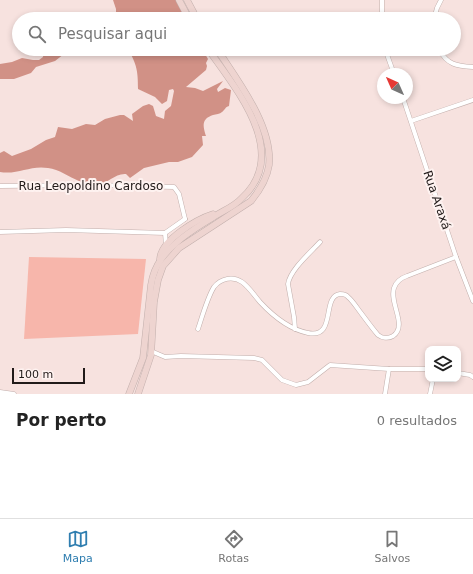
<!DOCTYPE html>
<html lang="pt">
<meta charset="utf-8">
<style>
:root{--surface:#fff;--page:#f6f6f6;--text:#222;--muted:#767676;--line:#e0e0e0;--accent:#2f7eb0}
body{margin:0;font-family:"DejaVu Sans",sans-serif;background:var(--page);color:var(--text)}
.controls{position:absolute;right:12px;bottom:12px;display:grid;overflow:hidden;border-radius:8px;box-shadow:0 2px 6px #0003}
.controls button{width:36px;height:36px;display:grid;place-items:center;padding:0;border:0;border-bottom:1px solid var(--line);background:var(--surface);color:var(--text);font:20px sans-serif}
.compass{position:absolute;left:377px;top:68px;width:36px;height:36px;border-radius:50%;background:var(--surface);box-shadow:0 2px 6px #0003;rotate:315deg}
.scale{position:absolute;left:12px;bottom:10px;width:73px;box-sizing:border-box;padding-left:4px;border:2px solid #211a19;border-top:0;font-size:11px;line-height:14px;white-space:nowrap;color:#211a19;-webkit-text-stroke:3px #fef2f0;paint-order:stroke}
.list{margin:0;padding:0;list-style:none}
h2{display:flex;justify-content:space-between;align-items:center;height:52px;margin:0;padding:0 16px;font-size:17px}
h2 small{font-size:13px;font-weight:400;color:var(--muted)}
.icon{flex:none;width:22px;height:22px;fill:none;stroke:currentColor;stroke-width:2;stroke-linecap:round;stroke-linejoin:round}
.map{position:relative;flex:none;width:473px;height:394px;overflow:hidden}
.search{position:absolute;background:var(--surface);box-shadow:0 2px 6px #0003;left:12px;right:12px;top:12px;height:44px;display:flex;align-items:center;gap:10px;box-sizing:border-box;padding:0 14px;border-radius:22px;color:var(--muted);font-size:15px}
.sheet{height:124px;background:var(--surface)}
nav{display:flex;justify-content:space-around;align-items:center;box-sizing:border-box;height:56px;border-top:1px solid var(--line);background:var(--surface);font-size:11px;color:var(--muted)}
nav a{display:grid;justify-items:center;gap:2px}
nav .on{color:var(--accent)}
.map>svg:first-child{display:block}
.green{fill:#f7b6ab}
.forest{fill:#d19186}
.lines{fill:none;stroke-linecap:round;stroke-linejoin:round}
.minor-casing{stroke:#c2afac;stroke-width:5}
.secondary-casing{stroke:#c2afac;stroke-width:7}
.minor{stroke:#fff;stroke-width:4}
.secondary{stroke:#eed4d0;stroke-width:6}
.labels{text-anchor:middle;stroke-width:4;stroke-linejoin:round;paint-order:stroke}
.street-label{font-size:12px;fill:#211a19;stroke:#fef2f0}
</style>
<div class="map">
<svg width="473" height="394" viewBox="0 0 473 394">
<rect width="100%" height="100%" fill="#f7e2df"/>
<path class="green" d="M29,257l117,2 -8,75 -114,5z"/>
<g class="forest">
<path d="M113,0h63l12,19h-72v-10z"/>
<path d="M44,49l22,1 -2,4 -9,7 -19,6 -5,6 -17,6h-14v-15l12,-2 10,-4 11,2h6l4,-3z"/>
<path d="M128,49h74l6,10 -2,4 1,3 -1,4 -20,17 9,1 8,3 20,-10 -6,8 1,3 7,-4 6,2 -2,16c-4,1 -4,4 -7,6 -2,2 -6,2 -9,3 -12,4 -10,11 -7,21h-4l1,9 -11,12 -14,5h-9l-25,6 -14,10 -4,-4c-11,-1 -18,10 -29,10 -5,-1 -13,-1 -18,-3 -10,-4 -20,-12 -31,-13 -18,-3 -30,7 -48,4v-19l4,-2 8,5 19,-7 15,-9 9,-3 3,-10 14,2 14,-5 9,1 10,-6 15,-4h4l9,6 -1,-7 11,-8 6,-2 4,2 3,10 8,3 1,-8 6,-5 3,-15 -1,-2 -4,1 -2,11 -5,3 -7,-7 -17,-8c0,-18 -1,-24 -10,-40z"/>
</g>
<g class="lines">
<g class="minor-casing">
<g id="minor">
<path d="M382,19v-19"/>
<path d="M434,19l3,-11 4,-8"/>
<path d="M385,49l9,25"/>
<path d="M439,49c8,16 18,17 34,18"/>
<path d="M403,98l53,159 17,44"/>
<path d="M411,121l62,-21"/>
<path d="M0,186l94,-1 80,2 5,7 6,25"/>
<path d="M0,232l66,-2 99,3 20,-14"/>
<path d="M165,233l1,12"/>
<path d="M198,329c4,-12 10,-33 16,-42 7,-9 19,-11 28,-5 7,5 12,13 18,20 13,14 28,27 48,31 29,6 13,-37 32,-39 3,0 6,0 8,3 5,4 9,11 13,16 6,8 11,15 17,22 4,3 10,4 15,1 15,-10 -4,-33 1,-48 2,-6 7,-10 13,-12l49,-19"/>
<path d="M295,329l-1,-12 -6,-33c2,-14 22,-31 32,-42"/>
<path d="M151,351l14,6 16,-1 73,2 8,2 20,20 14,5 12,-3 22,-17 59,4h39"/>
<path d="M458,373l12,2 3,2"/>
<path d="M0,392l14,2"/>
<path d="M385,394l4,-25"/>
<path d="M430,394l3,-15"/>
</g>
</g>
<g class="secondary-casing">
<g id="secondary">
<path d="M179,0l10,19"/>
<path d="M187,0l10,19"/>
<path d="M160,259c1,-19 37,-40 53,-45"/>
<path d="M129,394l14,-36 8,-73c3,-21 15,-34 31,-47 9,-7 20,-14 30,-20 10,-7 22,-11 30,-20 49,-45 -6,-109 -34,-149"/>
<path d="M138,394l13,-39 3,-53 4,-22 5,-14 16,-18 72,-47c9,-11 16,-22 18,-36 4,-39 -32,-85 -52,-116"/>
</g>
</g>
<use href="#minor" class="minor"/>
<use href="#secondary" class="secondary"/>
</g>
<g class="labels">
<g class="street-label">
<text x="91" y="190">Rua Leopoldino Cardoso</text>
<text transform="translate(437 200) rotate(71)" y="4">Rua Araxá</text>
</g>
</g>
</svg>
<div class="controls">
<button><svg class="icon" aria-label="layers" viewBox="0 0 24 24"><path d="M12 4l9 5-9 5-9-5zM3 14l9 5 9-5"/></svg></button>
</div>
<svg class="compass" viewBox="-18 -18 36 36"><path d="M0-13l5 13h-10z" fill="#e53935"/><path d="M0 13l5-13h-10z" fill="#767676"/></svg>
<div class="scale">100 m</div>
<div class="search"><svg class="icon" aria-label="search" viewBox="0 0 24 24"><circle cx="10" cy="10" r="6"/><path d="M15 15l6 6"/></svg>Pesquisar aqui</div>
</div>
<section class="sheet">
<h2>Por perto<small>0 resultados</small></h2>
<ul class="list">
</ul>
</section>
<nav>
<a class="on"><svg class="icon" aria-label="map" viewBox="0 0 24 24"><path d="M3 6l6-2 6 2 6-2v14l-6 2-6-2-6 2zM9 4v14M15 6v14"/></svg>Mapa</a>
<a><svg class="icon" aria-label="directions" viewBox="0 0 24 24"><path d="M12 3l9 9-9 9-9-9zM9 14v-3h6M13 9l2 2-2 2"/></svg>Rotas</a>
<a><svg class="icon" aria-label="saved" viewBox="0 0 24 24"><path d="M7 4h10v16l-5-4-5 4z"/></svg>Salvos</a>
</nav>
